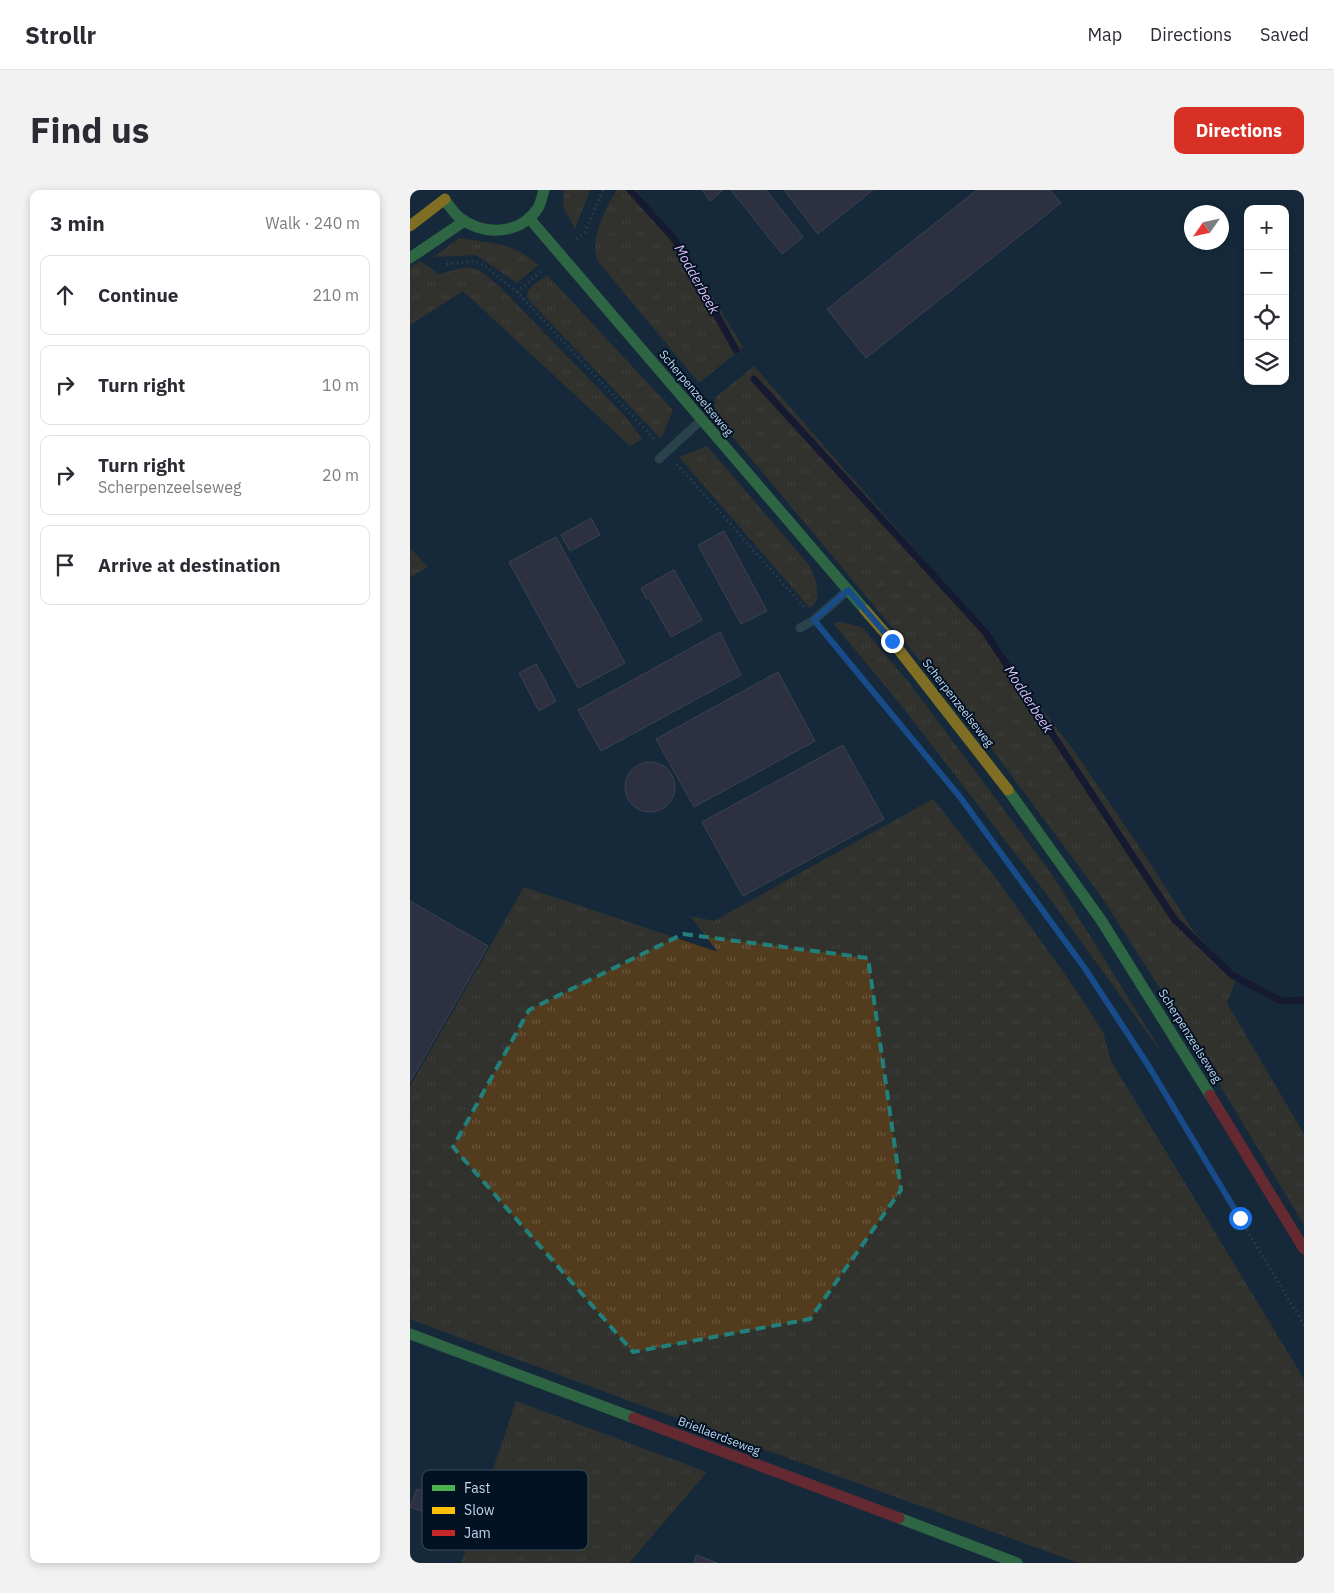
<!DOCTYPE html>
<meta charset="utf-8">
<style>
:root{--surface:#fff;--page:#f2f2f3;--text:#2b2b33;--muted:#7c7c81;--line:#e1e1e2;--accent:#d93025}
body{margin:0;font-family:"IBM Plex Sans",sans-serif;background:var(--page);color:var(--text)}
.controls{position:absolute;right:15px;top:15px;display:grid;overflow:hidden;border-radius:10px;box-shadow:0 2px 8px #0003}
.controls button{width:45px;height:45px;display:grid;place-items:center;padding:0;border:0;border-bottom:1px solid var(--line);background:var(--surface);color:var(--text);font:25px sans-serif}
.compass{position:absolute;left:774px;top:15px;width:45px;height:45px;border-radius:50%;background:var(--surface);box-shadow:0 2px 8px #0003;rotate:236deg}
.stop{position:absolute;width:15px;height:15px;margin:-11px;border:4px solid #1a73e8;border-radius:50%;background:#fff}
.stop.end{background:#1a73e8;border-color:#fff;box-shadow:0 1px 5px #0008}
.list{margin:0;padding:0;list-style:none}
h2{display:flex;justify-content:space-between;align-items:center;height:65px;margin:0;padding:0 20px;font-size:21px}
h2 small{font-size:16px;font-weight:400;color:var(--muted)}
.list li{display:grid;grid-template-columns:32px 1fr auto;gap:15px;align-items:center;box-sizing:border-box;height:80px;margin:0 10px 10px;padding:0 10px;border:1px solid var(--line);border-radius:10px}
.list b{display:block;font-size:19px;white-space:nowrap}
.list p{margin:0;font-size:16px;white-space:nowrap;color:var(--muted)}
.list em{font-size:16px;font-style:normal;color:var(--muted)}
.icon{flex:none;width:28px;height:28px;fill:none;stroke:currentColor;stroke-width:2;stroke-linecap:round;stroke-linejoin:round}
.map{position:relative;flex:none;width:894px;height:1373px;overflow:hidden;border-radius:10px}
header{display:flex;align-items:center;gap:30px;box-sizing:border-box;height:70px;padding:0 25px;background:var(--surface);border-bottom:1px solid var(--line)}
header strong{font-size:24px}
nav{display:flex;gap:28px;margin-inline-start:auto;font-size:18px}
.intro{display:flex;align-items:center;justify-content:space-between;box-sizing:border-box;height:120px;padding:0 30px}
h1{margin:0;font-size:35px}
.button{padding:12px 22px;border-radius:10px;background:var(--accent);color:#fff;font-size:18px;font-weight:700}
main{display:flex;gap:30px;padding:0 30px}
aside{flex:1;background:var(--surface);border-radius:10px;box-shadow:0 2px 8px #0003}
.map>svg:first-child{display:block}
.grass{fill:url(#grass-tufts)}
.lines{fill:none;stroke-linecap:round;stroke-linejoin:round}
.stream{stroke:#180726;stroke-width:7}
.building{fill:#4a3848;stroke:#65616a}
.path{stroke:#52686d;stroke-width:3;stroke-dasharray:1 4;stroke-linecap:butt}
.lane{stroke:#415f5f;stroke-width:9}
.fast{stroke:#4caf50;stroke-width:11}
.slow{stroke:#ffc107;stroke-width:11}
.jam{stroke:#c62828;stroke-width:11}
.route{stroke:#1a73e8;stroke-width:6}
.marked{fill:none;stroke:#21807b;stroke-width:4;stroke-dasharray:10 6;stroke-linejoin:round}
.labels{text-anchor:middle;stroke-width:4;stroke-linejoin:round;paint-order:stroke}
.street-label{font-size:12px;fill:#c0d8f0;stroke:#021223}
.water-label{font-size:14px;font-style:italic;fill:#dcbef4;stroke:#021223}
.key{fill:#021223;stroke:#3b4d60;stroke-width:1}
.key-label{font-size:14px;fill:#c0d8f0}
</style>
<header>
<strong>Strollr</strong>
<nav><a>Map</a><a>Directions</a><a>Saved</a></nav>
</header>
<div class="intro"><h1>Find us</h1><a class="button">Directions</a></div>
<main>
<aside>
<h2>3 min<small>Walk · 240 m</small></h2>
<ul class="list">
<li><svg class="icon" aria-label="ahead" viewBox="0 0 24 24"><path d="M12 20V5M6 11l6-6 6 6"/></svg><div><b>Continue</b></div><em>210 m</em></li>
<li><svg class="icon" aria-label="right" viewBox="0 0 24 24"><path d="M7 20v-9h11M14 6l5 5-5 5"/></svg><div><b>Turn right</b></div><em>10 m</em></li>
<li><svg class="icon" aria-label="right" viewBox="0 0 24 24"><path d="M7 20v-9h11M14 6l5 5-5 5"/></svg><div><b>Turn right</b><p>Scherpenzeelseweg</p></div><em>20 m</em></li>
<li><svg class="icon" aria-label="arrive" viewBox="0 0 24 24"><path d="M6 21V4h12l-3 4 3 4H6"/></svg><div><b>Arrive at destination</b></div></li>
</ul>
</aside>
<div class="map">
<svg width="894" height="1373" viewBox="0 0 894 1373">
<defs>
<pattern id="grass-tufts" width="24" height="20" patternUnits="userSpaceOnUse" patternTransform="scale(1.25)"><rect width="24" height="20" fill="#533c1e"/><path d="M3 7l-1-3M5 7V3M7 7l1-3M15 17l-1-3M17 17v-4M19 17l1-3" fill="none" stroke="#6a573f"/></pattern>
</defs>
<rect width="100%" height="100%" fill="#16293a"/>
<g class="grass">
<path d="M154,0h26l-15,39 -12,-23z"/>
<path d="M207,0h19l50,64 57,93 -44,36 -102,-123c-7,-20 8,-52 20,-70z"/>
<path d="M49,48c32,6 53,3 79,27l-21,18 -41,-28 -42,2z"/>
<path d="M10,71l19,13c34,-9 32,-12 60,12l126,130 17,23 -12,7 -167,-155 -53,34v-57z"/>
<path d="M137,85l126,135 -12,29 -133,-140c-4,-11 11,-18 19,-24z"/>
<path d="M344,176l191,218 130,168 73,108 46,72 43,45 -10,26 77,131v91l-115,-191 -88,-138 -127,-171 -257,-307 -3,-13 2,-8z"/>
<path d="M297,256l102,119c5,9 11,26 7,36 -1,3 -4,5 -6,7l-131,-151z"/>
<path d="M0,358l18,19 -18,10z"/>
<path d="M430,432l22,5 48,57 141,189 114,184 -120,-165 -141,-183 -70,-85z"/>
<path d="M523,609l62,78 74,103 34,52 8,29 193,318v184h-225l-447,-161 -222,-83v-233l114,-199 194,65 -28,-36 24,5z"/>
<path d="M106,1211l191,71 -78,91h-168z"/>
</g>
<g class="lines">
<g class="stream">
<path d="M220,0l45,50 61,110"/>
<path d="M344,189l231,253 190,288 57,55 49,26 23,-1"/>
</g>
</g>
<g class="building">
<path d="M292,0h21l-13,11z"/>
<path d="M321,0h35l37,47 -21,17z"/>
<path d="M374,0h89l-55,44z"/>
<path d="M567,0h73l11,13 -195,155 -39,-49z"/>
<path d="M181,328l9,17 -30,16 -9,-16z"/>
<path d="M314,341l43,80 -26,13 -43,-79z"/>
<path d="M146,347l69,126 -47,25 -69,-126z"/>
<path d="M264,380l28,50 -31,17 -22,-39 -3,1 -5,-11z"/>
<path d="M310,442l21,43 -140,76 -23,-41z"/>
<path d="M126,474l20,37 -17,10 -20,-38z"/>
<path d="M368,482l37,69 -121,66 -38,-68z"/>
<path d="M433,555l41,74 -141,77 -41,-74z"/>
<circle cx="240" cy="597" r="25"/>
<path d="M0,711l78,45 -78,136z"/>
<path d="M7,1299l43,16 -7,17 -8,-3 -3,9 -18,-6 3,-9 -17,-6z"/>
<path d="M286,1365l22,8h-24z"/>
</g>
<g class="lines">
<g class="path">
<path d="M167,49l8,-7 18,-42"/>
<path d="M37,74l27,-3 10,4 33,27 139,149"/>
<path d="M107,102l24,-21"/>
<path d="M267,274l127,143"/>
<path d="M413,441l136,166 127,173 62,95 156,260"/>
</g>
<g class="lane">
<path d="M249,269l40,-37"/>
<path d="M390,438l14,-8 33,-29"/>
</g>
<g class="fast">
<path d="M37,13c4,5 8,11 13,15 24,18 60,17 78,-10 3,-5 4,-12 6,-18"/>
<path d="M119,28l336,392"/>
<path d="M0,68l53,-36"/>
<path d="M598,600l93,130 109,175"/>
<path d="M0,1144l224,84"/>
<path d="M489,1328l118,45"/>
</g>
<g class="slow">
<path d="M0,36l35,-27"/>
<path d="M455,420l27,31 116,149"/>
</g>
<g class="jam">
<path d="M800,905l94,154"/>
<path d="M224,1228l265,100"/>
</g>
</g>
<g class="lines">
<path class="route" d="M482,451l-44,-51 -34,30 146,177 126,173 62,95 92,153"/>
</g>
<path d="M0 0H894V1373H0ZM273,744l185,24 33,232 -91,129 -177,33 -180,-205 76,-137z" fill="#16293a" fill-opacity=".55" fill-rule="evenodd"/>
<path class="marked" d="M273,744l185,24 33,232 -91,129 -177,33 -180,-205 76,-137z"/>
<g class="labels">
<g class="street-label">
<text transform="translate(286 203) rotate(50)" y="4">Scherpenzeelseweg</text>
<text transform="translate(548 513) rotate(52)" y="4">Scherpenzeelseweg</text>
<text transform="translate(780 846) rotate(58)" y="4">Scherpenzeelseweg</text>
<text transform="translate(309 1246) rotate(21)" y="4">Briellaerdseweg</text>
</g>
<g class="water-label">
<text transform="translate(287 89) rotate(61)" y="5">Modderbeek</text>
<text transform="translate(619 509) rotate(57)" y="5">Modderbeek</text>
</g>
</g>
<rect x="12" y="1280" width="166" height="80" rx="8" class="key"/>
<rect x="22" y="1295" width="23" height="6" fill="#4caf50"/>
<rect x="22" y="1317" width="23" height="7" fill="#ffc107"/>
<rect x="22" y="1340" width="23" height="6" fill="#c62828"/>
<g class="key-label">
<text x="54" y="1303">Fast</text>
<text x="54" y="1325">Slow</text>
<text x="54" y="1348">Jam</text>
</g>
</svg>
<div class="controls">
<button>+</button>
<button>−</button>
<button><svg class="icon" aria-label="locate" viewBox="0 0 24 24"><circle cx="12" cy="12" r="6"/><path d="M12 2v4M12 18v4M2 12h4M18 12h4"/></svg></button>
<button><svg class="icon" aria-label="layers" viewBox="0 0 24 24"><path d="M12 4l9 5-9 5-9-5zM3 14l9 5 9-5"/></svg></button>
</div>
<svg class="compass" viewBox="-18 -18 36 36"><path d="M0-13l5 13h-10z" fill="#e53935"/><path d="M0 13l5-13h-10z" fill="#7c7c81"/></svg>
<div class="stop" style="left:830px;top:1028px"></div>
<div class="stop end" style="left:482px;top:451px"></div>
</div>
</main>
